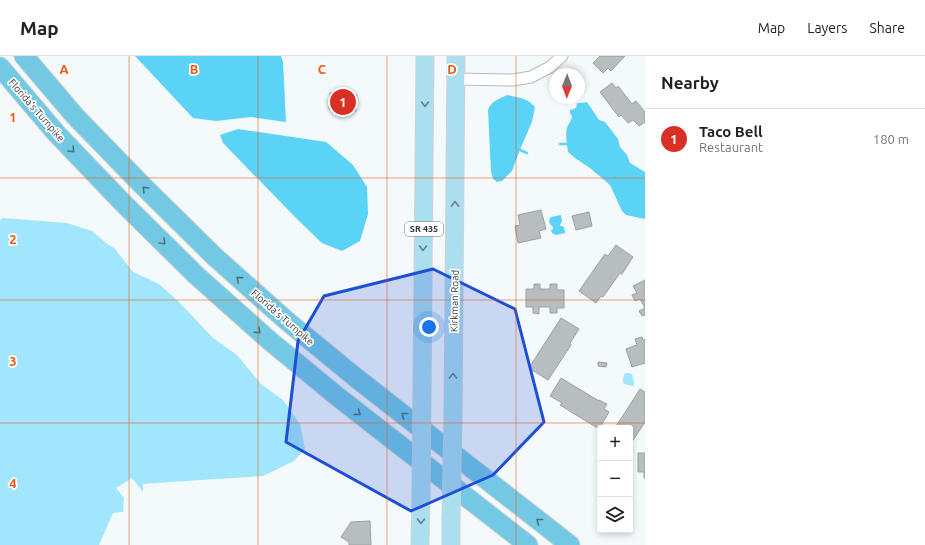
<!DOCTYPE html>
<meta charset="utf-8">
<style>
:root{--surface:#fff;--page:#f2f2f2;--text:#222;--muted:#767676;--line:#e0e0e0;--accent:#d93025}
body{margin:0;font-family:Ubuntu,sans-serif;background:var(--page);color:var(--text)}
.controls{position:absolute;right:12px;bottom:12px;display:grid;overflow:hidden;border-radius:4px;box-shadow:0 2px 6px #0003}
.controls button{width:36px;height:36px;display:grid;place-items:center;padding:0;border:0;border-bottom:1px solid var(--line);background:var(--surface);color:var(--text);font:20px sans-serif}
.compass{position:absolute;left:549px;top:12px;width:36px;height:36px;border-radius:50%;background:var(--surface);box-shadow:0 2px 6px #0003;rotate:181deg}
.you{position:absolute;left:429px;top:271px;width:14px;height:14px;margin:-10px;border:3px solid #fff;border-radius:50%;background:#1a73e8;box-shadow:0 0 0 6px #1a73e833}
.badge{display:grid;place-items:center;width:26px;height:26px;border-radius:50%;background:var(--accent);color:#fff;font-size:13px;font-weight:700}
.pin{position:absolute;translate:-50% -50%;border:2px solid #fff;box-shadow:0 1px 4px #0006}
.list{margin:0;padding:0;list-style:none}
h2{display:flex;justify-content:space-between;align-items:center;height:52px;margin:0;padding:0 16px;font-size:17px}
h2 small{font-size:13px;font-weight:400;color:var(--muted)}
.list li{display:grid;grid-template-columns:26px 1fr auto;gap:12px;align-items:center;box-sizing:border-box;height:60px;padding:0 16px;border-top:1px solid var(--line)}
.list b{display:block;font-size:15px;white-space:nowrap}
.list p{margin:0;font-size:13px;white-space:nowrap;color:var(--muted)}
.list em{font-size:13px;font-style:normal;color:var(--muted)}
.icon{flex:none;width:22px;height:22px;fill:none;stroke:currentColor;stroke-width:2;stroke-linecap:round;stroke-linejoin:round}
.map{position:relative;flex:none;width:645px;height:489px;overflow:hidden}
header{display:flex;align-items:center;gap:24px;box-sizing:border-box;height:56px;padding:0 20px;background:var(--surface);border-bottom:1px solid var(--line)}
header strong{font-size:19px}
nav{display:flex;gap:22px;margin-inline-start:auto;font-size:14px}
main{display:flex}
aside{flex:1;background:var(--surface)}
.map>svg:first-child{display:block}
.green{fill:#a2e6fd}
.water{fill:#5ad3f7}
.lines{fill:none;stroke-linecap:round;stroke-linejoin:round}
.stream{stroke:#5ad3f7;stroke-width:2.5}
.building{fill:#b8bdbf;stroke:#9ca0a2}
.street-casing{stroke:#b6bbbc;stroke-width:13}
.primary-casing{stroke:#d2d3d3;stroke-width:19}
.highway-casing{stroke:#d2d3d3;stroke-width:21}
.street{stroke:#fff;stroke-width:11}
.primary{stroke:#abdeee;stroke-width:17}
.highway{stroke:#73c8e3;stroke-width:19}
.primary-bridge-casing{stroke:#d2d3d3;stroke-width:19;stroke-linecap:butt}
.primary-bridge{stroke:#abdeee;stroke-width:17}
.oneway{stroke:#698188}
.oneway2{stroke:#4d707b}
.marked{fill:#1d4ed8;fill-opacity:0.2;stroke:#1d4ed8;stroke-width:3;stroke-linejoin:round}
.grid{fill:none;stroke:#e8590c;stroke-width:1;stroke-opacity:0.55}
.labels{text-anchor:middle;stroke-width:3.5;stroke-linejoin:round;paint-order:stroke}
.shield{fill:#fff;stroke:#707272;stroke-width:1}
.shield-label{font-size:9px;font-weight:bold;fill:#333535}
.street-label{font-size:10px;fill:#333535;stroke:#fff}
.grid-label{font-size:13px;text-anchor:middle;font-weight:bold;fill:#e8590c;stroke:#fff;stroke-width:3.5;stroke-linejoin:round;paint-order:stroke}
</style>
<header>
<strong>Map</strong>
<nav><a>Map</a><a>Layers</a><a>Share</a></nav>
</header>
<main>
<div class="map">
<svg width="645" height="489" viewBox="0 0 645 489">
<rect width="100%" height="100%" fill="#f4f9fb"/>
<g class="green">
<path d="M3,162l64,5 25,8 14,12 9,6 18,23 26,12 20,18 34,36 24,17 24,29 22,16 17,24 5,25 -11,12 -31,15 -93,6 -27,2v8l-11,-14 -16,10 8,10 -1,14 -10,1 -14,32h-99v-325z"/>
<path d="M625,317h4l3,1 2,8v3l-2,1 -8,-2c-2,-4 -1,-7 1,-11z"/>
</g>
<g class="water">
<path d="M135,0h146l2,6 3,60 -35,-5 -35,4 -23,-3z"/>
<path d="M507,39c10,2 21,3 28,12l-3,15 -11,25 -9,24 -10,10 -5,1 -4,-3 -2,-8 -3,-61c3,-9 11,-11 19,-15z"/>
<path d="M587,46l12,18 6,2 13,17 2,8 7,8 3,8 15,9v47l-19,-4 -4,-4 -12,-26 -20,-17 -15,-10 -7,-6c-1,-8 -3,-17 -1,-24 2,-6 4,-5 5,-12l-2,-3v-3c5,-1 7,-2 7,-7h5z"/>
<path d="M238,73l88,13 27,23 14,22 1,27 -8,27 -18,10 -20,-8 -24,-23 -75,-77 -3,-8z"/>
<path d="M561,159l1,6 -2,4 1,1 3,1 1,6 -9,2 -4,-2 -1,-3 2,-1v-2l-3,-3 -1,-3 2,-4z"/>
</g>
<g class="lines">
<g class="stream">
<path d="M560,88h7"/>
<path d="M520,94l7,3"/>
</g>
</g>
<g class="building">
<path d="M600,0h25l-14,15 -3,-3 -5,5 -10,-10z"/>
<path d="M612,27l4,5 2,-2 14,18 4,-3 9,11v10l-6,4 -6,-6 -5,3 -7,-8 -2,2 -19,-25z"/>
<path d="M330,37l27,2 -1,16 -27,-2z"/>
<path d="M541,154l5,19 -7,2 2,7 -23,5 -3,-17 5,-1 -2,-10z"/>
<path d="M589,156l3,14 -16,4 -4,-14z"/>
<path d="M616,189l17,12 -11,17 -2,-1 -17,24 -2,-1 -5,7 -17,-12 26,-37 3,2z"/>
<path d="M645,224v35l-3,1 -3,-5 6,-3 -5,-9 -5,2 -3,-6 5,-2 -4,-7z"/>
<path d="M534,228h6v5h10v-5h7v6h7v18h-7v5h-7v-6h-11v7l-6,-1v-6h-7v-18h8z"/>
<path d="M561,262l18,11 -9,14 1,2 -23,35 -19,-12z"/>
<path d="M642,281l1,3 2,-1v24l-13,4 -6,-18 11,-4 -2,-6z"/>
<path d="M598,306l9,1 -1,4 -8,-1z"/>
<path d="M561,322l38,23v-1l8,4 -3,5 5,3 -10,17 -39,-24 2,-2 -12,-7z"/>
<path d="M640,333l5,3v30l-15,23v-17h-15z"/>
<path d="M638,397h7v25h-1v-6h-6z"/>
<path d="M370,465l1,24h-22v-3l-8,-5 10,-15z"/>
</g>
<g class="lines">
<g class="street-casing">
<path id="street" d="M456,23l57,1 18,-3 19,-10 12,-11"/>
</g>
<g class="primary-casing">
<g id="primary">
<path d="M422,336l3,-336"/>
<path d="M453,359l3,-359"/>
<path d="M420,489l1,-49"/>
<path d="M451,489v-26"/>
</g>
</g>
<g class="highway-casing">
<g id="highway">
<path d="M24,0l51,60 68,70 72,71 72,64 68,56 215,168"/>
<path d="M0,11l56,66 68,71 73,72 73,65 68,56 190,148"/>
</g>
</g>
<use href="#street" class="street"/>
<use href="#primary" class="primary"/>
<use href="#highway" class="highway"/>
<g class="primary-bridge-casing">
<g id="primary-bridge">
<path d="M421,440l1,-104"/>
<path d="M451,463l2,-104"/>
</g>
</g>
<use href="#primary-bridge" class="primary-bridge"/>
</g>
<defs><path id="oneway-chevron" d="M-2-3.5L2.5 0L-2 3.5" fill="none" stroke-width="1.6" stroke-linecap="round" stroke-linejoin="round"/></defs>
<g class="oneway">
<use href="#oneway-chevron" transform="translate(425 48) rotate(91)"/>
<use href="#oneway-chevron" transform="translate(455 148) rotate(-89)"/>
<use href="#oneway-chevron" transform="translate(423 192) rotate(91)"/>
<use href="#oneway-chevron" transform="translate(453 320) rotate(-89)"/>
<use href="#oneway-chevron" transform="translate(421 465) rotate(91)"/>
</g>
<g class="oneway2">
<use href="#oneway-chevron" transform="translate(72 94) rotate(46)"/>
<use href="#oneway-chevron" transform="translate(145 133) rotate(-135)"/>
<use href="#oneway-chevron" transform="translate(163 186) rotate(45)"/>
<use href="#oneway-chevron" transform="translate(239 223) rotate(-138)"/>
<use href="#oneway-chevron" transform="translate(258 275) rotate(42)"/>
<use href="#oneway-chevron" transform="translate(358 357) rotate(38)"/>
<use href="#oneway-chevron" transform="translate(404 359) rotate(-142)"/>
<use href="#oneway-chevron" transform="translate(539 465) rotate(-142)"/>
</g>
<path class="marked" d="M433,213l82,40 29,113 -51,53 -82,36 -125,-69 12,-101 26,-45z"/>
<path class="grid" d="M129,0v489M258,0v489M387,0v489M516,0v489M0,122h645M0,244h645M0,367h645"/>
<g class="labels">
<rect class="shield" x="405" y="166" width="38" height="14" rx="3"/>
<g class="shield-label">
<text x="424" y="176">SR 435</text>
</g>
<g class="street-label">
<text transform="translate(37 54) rotate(49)" y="4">Florida's Turnpike</text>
<text transform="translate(454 245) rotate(-89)" y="4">Kirkman Road</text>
<text transform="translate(283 261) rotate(41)" y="4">Florida's Turnpike</text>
</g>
</g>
<g class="grid-label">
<text x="64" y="18">A</text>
<text x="194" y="18">B</text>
<text x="322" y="18">C</text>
<text x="452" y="18">D</text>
<text x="13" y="66">1</text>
<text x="13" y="188">2</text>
<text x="13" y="310">3</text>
<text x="13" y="432">4</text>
</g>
</svg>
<div class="controls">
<button>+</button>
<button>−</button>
<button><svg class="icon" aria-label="layers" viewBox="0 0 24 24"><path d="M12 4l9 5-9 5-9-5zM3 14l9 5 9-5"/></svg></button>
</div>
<svg class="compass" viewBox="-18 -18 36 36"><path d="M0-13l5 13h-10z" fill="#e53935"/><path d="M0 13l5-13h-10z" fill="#767676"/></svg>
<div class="you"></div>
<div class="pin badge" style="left:343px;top:46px">1</div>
</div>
<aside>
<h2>Nearby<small></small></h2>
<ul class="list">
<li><span class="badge">1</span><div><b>Taco Bell</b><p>Restaurant</p></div><em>180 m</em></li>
</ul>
</aside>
</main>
